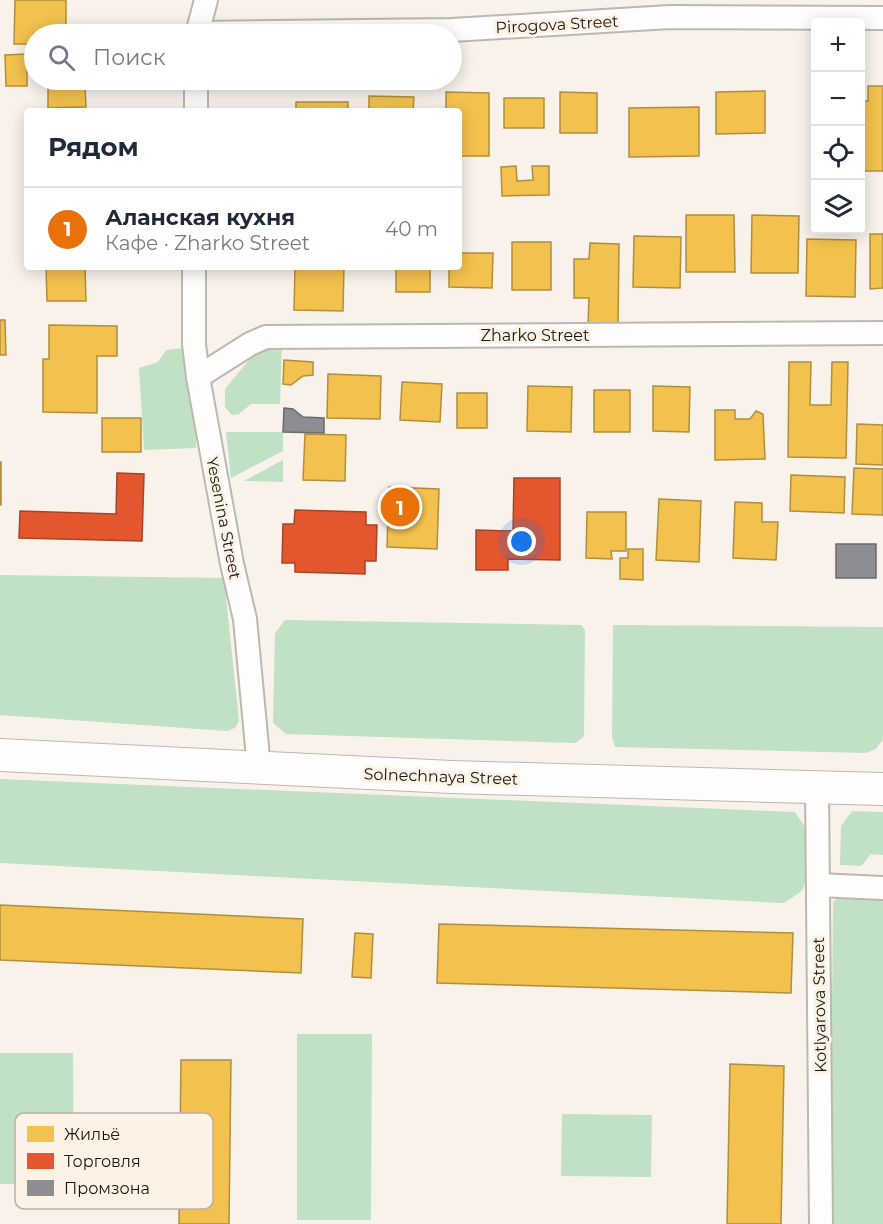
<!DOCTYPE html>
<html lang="ru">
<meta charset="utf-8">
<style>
:root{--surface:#fff;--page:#f6f6f7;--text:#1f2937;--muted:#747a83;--line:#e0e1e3;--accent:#68635d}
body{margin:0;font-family:Montserrat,sans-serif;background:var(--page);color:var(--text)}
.controls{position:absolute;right:18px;top:18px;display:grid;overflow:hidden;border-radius:6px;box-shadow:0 3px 15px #0003}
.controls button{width:54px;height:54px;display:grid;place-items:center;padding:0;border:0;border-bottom:2px solid var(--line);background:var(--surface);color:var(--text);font:30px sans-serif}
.you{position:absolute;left:522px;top:542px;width:21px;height:21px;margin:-15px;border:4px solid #fff;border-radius:50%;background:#1a73e8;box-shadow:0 0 0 9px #1a73e833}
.badge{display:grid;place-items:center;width:39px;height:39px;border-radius:50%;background:var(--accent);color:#fff;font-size:20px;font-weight:700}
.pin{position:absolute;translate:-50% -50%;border:3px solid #fff;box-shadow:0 2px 6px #0006}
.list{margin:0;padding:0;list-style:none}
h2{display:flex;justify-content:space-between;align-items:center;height:78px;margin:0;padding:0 24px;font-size:26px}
h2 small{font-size:20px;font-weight:400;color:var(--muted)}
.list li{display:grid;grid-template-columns:39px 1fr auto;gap:18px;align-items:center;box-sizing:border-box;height:84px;padding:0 24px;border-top:2px solid var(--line)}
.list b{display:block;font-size:22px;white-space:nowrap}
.list p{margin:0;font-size:20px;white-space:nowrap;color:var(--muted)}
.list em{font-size:20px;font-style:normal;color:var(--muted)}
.icon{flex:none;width:33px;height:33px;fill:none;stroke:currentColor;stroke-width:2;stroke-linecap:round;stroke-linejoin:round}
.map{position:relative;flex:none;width:883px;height:1224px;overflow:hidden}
.search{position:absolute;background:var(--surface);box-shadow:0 3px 15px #0003;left:24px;top:24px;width:438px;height:66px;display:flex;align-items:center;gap:15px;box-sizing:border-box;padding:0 21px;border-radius:33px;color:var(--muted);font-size:22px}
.panel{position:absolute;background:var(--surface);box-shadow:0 3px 15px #0003;left:24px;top:108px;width:438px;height:162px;border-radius:6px}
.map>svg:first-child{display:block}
.green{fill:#c1e1c4}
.homes{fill:#f2c14e;stroke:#b28e3c;stroke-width:1.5}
.shops{fill:#e4572e;stroke:#a84425;stroke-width:1.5}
.industry{fill:#8d8d92;stroke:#6b696b;stroke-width:1.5}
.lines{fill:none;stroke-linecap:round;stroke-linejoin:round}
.street-casing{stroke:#bdb7b1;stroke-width:26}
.secondary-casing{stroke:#bdb7b1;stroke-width:34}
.street{stroke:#fefdfc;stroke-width:22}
.secondary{stroke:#fefdfc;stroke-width:32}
.labels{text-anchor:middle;stroke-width:6;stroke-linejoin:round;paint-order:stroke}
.street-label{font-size:16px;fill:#1b1611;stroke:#fdf2e6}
.key{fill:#fdf2e6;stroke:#b9b0a6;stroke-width:1.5}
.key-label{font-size:16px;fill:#1b1611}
</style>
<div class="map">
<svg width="883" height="1224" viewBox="0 0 883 1224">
<rect width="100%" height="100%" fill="#f8f2eb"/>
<g class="green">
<path d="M282,345l-2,59h-29l-12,10 -7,1 -7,-8v-18l27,-33z"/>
<path d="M183,348l12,12 1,88 -52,2 -5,-82 19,-6 8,-12z"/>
<path d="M226,432h57v19l-52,27z"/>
<path d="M283,460v22l-39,-1z"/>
<path d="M0,575l224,3 15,143 -4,7 -8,3 -227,-16z"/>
<path d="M285,620l296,5 4,5 -1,106 -8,7 -290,-9 -13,-11 2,-90z"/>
<path d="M613,625l270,2v112l-7,10 -10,4 -251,-6 -3,-10z"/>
<path d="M0,779l795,33 12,18v47l-5,14 -18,12 -784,-40z"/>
<path d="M852,811l31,1v43l-12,-1 -10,12 -21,-1 1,-39z"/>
<path d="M842,895l41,2v327h-53l3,-322z"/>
<path d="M297,1034h75l-1,186h-74z"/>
<path d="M0,1053h73l1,131h-74z"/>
<path d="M562,1114l90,1 -1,62 -90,-1z"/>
</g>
<g class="homes">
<path d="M15,0h51v34h-32v10h-20z"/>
<path d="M27,54v32h-21l-1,-31z"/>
<path d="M48,80h45v3h-8l1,24 -38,1z"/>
<path d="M868,86h15v85h-21l-2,-70h8z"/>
<path d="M765,91v42l-49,1v-42z"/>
<path d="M446,92l43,1v63h-30v-45h-13z"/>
<path d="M560,92l37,1v40h-37z"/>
<path d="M369,96l45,1 -1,14h-44z"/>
<rect x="504" y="98" width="40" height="30"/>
<rect x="296" y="102" width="52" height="9"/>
<path d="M699,107v49l-70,1v-49z"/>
<path d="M516,166l1,15 16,-1 -1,-14h17v29l-47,1 -1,-29z"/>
<path d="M686,215h48l1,57h-49z"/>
<path d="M752,215l47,1 -1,57h-47z"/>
<path d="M870,234h13v54l-13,1z"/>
<path d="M634,236l47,1 -1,51 -47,-1z"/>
<path d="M807,239l49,1 -1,57 -49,-1z"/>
<rect x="512" y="242" width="39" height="48"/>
<path d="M590,243l29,1 -1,81h-30l1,-27h-15v-39h15z"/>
<path d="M459,253h34l-1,35 -43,-1v-20h10z"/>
<path d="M46,267h39l1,34h-39z"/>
<path d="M295,267h49l-1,44 -49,-1z"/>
<rect x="396" y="267" width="34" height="25"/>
<path d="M0,320h5l1,35h-6z"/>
<path d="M49,325l68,1v30h-20v57l-54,-1v-53h6z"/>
<path d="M284,360l29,2v13l-10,1 -12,9 -8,-1z"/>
<path d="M789,362h22l-1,43h21l1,-43h16l-2,96 -58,-1z"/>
<path d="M328,374l53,2 -1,43 -53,-1z"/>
<path d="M402,382l40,2 -2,38 -40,-2z"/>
<path d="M528,386l44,1 -1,45 -44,-1z"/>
<path d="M653,386l37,1 -1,45 -36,-1z"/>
<rect x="594" y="390" width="36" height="42"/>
<rect x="457" y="393" width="30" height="35"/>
<path d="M715,410h20v9h15l6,-8 7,3 2,45 -50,1z"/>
<rect x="102" y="418" width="39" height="34"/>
<path d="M857,424l26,1v40l-27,-1z"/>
<path d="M305,434l41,1 -1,46 -42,-1z"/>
<rect x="0" y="462" width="1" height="43"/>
<path d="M854,468l29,1v46l-31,-1z"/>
<path d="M791,475l54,2 -1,36 -54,-2z"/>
<path d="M389,487l50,2 -2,60 -50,-2z"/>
<path d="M659,499l42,2 -2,61 -43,-2z"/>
<path d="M735,502l27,1v19h16l-2,38 -43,-2z"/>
<path d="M587,512h39v39h-15l1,8 -26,-1z"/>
<path d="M628,549h15v31l-23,-1v-21h8z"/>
<path d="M0,905l303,14 -2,54 -301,-13z"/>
<path d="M439,924l354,9 -2,60 -354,-10z"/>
<path d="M355,933l18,1 -2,44 -19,-1z"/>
<path d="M181,1060h50l-2,164h-50z"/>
<path d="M730,1064l54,2 -3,158h-54z"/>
</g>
<g class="shops">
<path d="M117,473l27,1 -2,67 -123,-3 1,-27 96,3z"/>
<path d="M514,478h46v82l-52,-1v11h-32v-40l37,1z"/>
<path d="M295,510l71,2v13h11l-1,36h-11v13l-70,-2v-9h-13l1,-39h11z"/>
</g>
<g class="industry">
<path d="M284,408l9,1 10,8 21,1v15l-41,-1z"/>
<rect x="836" y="544" width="40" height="34"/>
</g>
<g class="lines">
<g class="street-casing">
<g id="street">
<path d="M197,33l255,-3 218,-13 213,1"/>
<path d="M197,34l9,-34"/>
<path d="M196,111v-31"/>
<path d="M194,267v77l4,33 34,187 13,55 14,149"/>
<path d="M198,377l52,-33 16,-7 617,-4"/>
<path d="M817,787l4,437"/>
<path d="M818,885l65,3"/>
</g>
</g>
<g class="secondary-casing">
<path id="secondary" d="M0,755l451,22 432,12"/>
</g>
<use href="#street" class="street"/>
<use href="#secondary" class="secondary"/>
</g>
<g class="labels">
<g class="street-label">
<text transform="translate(557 24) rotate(-3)" y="6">Pirogova Street</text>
<text x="535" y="341">Zharko Street</text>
<text transform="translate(224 518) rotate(79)" y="6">Yesenina Street</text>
<text transform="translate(441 776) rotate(2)" y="6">Solnechnaya Street</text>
<text transform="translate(819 1005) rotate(-91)" y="6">Kotlyarova Street</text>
</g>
</g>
<rect x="15" y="1113" width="198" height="96" rx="9" class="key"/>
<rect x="27" y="1126" width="27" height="16" fill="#f2c14e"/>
<rect x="27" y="1153" width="27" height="16" fill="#e4572e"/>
<rect x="27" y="1180" width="27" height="16" fill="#8d8d92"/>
<g class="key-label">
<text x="64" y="1140">Жильё</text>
<text x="64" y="1167">Торговля</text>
<text x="64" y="1194">Промзона</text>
</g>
</svg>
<div class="controls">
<button>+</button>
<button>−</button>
<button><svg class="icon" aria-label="locate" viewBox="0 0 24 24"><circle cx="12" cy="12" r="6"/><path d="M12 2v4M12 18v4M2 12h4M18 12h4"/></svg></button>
<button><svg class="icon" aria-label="layers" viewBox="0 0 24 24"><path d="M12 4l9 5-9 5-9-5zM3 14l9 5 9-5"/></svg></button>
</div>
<div class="you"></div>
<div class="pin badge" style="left:400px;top:507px;background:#e8710a">1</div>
<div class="search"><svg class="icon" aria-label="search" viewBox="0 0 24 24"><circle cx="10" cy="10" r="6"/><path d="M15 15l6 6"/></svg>Поиск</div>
<section class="panel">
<h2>Рядом<small></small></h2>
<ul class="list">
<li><span class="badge" style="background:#e8710a">1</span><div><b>Аланская кухня</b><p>Кафе · Zharko Street</p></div><em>40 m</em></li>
</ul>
</section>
</div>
